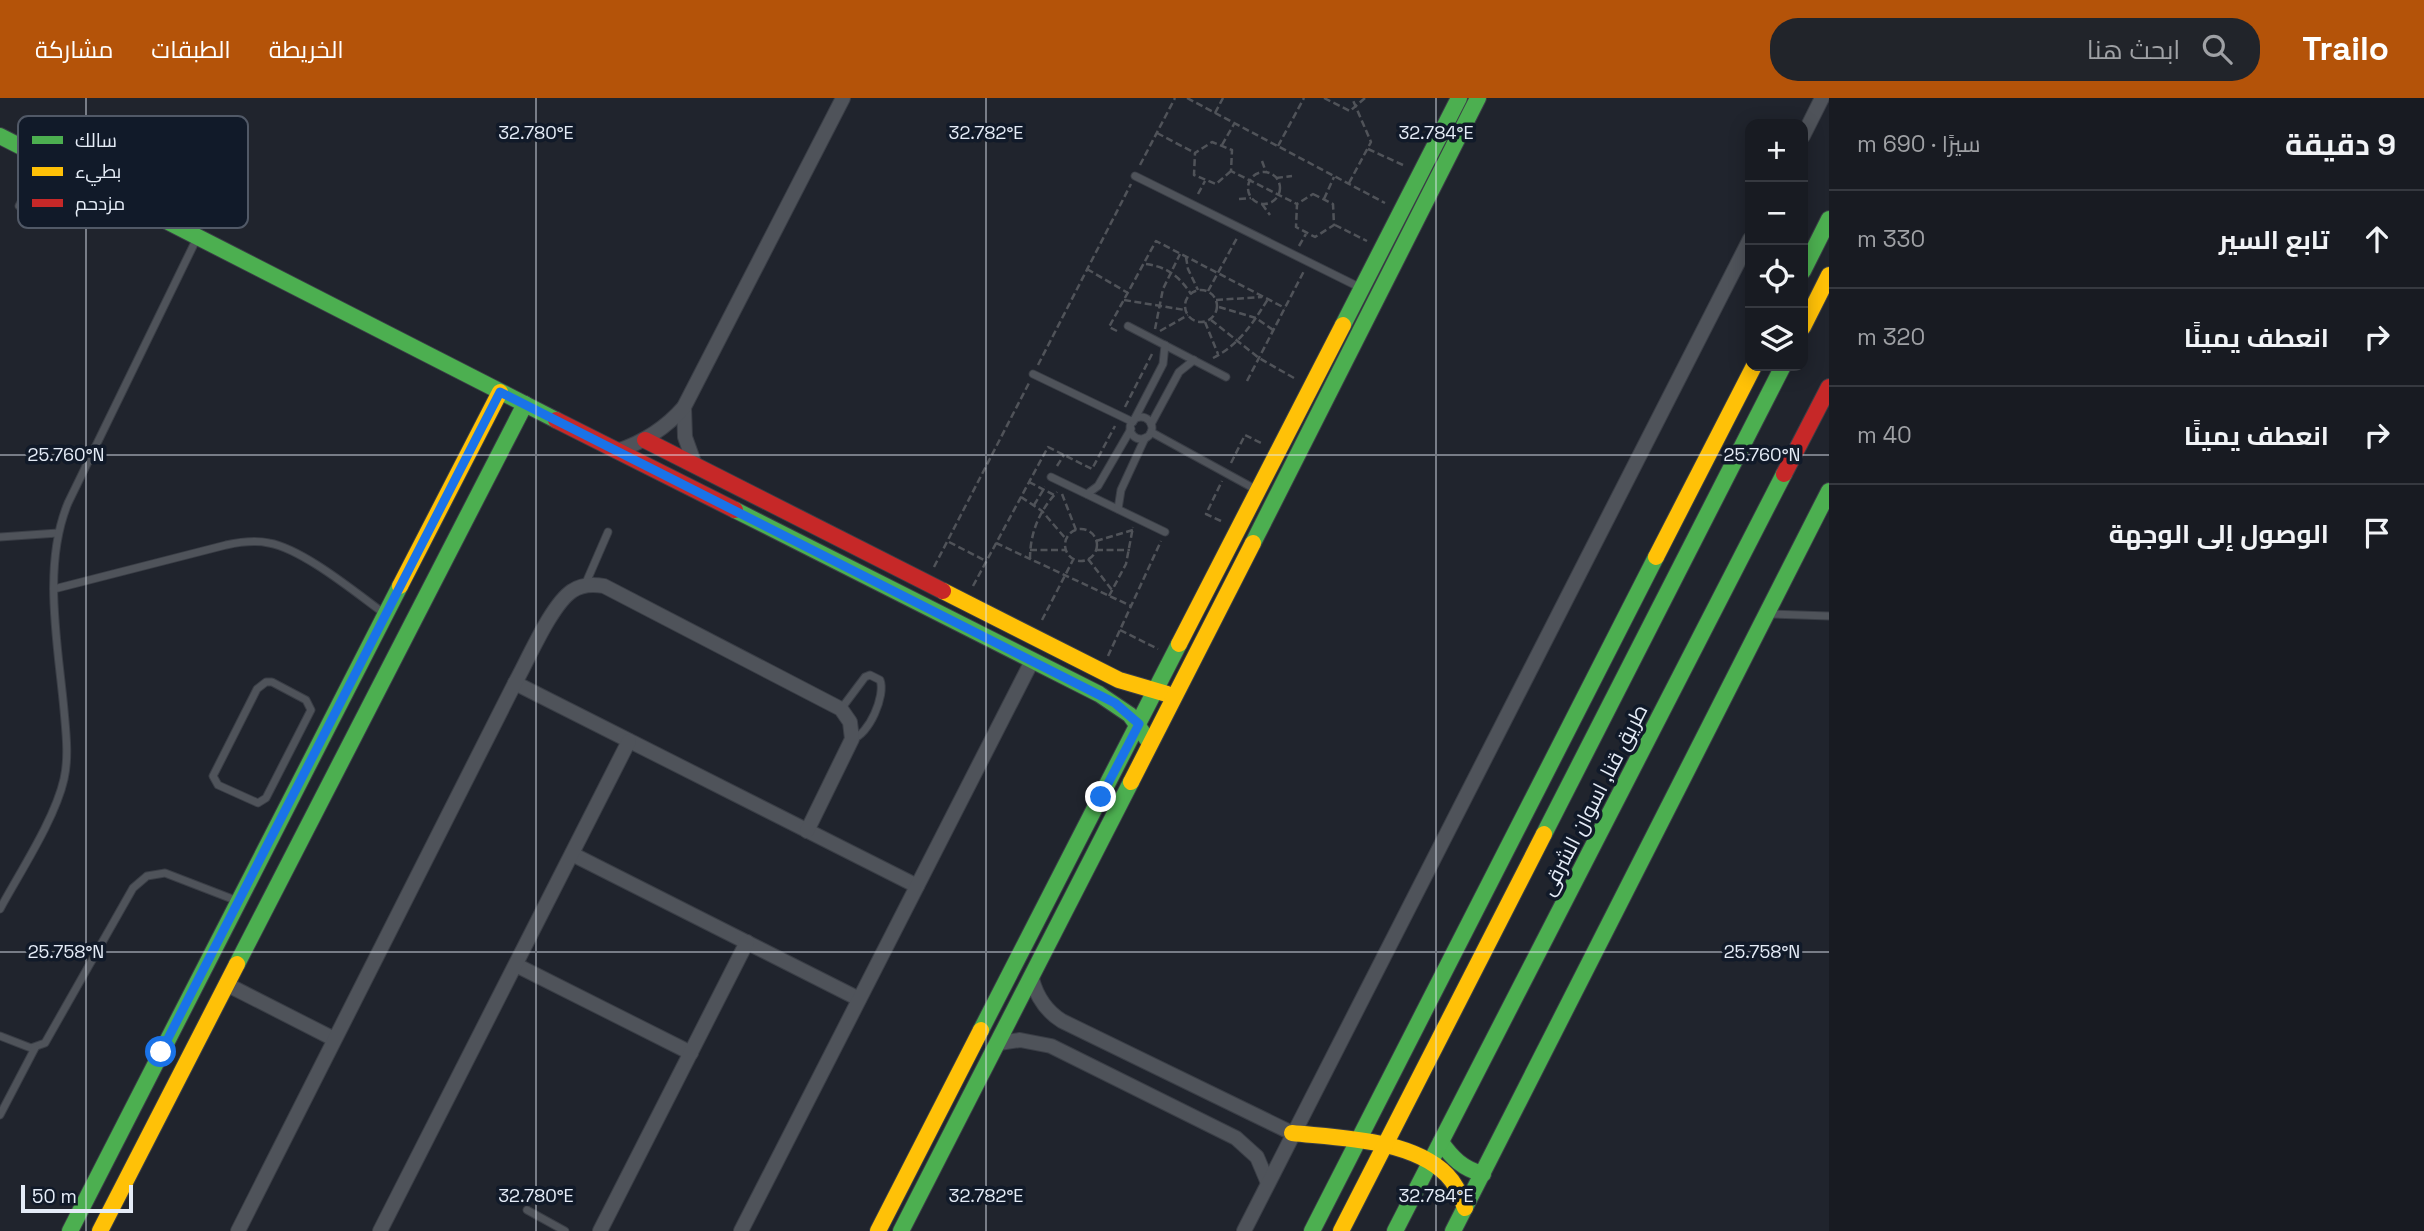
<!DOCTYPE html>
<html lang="ar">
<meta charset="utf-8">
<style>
:root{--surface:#181b22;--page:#21242a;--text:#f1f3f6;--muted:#9fa1a5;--line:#363940;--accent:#b45309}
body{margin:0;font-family:"Space Grotesk",Cairo,sans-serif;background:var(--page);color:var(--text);direction:rtl}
.controls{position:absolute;right:21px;top:21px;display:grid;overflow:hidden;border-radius:14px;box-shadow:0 4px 18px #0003}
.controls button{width:63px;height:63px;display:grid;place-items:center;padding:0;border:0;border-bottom:2px solid var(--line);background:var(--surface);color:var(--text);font:35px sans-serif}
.scale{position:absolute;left:21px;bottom:18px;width:112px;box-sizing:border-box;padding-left:7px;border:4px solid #e5ecf7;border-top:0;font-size:19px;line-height:24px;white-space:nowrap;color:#e5ecf7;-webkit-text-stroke:5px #111a29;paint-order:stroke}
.stop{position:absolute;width:21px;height:21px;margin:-16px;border:5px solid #1a73e8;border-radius:50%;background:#fff}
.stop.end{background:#1a73e8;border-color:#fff;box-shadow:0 2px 7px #0008}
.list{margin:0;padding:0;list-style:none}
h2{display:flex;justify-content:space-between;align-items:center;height:91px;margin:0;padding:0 28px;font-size:30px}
h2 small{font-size:23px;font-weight:400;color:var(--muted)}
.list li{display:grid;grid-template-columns:46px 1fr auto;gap:21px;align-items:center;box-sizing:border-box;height:98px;padding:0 28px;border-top:2px solid var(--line)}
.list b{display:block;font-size:26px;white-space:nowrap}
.list em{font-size:23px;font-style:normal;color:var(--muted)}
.icon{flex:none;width:38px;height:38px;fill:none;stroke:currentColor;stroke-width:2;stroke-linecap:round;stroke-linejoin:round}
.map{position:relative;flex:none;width:1829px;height:1133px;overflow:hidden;direction:ltr}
header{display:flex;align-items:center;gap:42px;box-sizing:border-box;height:98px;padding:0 35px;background:var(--accent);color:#fff}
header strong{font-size:33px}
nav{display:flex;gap:38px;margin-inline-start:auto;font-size:24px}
.search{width:490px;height:63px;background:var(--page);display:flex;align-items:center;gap:18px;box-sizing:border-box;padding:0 24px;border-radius:28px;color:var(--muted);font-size:26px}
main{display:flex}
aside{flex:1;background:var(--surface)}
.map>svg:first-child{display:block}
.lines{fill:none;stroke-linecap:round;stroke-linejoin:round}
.lane-casing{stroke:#3a3e46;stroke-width:9}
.street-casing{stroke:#3a3e46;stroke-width:16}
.fast-casing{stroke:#3a3e46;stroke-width:18}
.slow-casing{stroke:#3a3e46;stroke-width:18}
.jam-casing{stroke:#3a3e46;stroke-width:18}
.path{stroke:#505359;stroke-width:2.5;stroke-dasharray:7 3.5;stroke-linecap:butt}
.lane{stroke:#4f535a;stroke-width:7}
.street{stroke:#4f535a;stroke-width:14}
.fast{stroke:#4caf50;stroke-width:16}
.slow{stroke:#ffc107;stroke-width:16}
.jam{stroke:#c62828;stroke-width:16}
.route{stroke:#1a73e8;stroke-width:9}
.ticks{fill:none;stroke:#e5ecf7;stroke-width:2;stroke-opacity:0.45}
.labels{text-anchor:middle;stroke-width:7;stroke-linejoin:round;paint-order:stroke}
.street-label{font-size:21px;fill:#e5ecf7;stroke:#111a29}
.key{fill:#111a29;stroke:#515967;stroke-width:2}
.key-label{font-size:19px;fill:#e5ecf7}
.ticks-label{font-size:18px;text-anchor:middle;fill:#e5ecf7;stroke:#111a29;stroke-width:7;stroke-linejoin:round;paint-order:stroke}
</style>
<header>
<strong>Trailo</strong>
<div class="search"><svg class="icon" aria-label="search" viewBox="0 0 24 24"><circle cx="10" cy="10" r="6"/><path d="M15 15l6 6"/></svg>ابحث هنا</div>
<nav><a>الخريطة</a><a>الطبقات</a><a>مشاركة</a></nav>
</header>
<main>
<aside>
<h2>9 دقيقة<small>سيرًا · 690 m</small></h2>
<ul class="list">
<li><svg class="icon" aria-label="ahead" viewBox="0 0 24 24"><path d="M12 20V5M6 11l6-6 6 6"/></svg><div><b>تابع السير</b></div><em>330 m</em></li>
<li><svg class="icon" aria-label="right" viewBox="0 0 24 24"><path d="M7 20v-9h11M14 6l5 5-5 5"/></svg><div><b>انعطف يمينًا</b></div><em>320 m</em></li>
<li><svg class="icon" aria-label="right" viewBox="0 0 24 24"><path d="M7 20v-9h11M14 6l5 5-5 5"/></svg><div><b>انعطف يمينًا</b></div><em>40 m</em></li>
<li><svg class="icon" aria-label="arrive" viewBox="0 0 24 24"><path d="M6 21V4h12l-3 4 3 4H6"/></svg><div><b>الوصول إلى الوجهة</b></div></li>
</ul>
</aside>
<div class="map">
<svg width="1829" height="1133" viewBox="0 0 1829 1133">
<rect width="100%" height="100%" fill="#20242d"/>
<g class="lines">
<g class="lane-casing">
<g id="lane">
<path d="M1135,78l224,111"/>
<path d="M19,108l24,-44"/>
<path d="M1128,228l98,51"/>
<path d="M1033,276l100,48"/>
<circle cx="1141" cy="330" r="11"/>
<path d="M1134,322l29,-56 2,-19"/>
<path d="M1151,326l28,-52 15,-12"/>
<path d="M1151,334l104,57"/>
<path d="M1051,379l114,55"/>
<path d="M1087,396l11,-8 33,-57"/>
<path d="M1118,411l3,-19 24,-52"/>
<path d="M0,439l58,-4"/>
<path d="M585,487l23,-53"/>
<path d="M54,491l172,-44c14,-3 29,-5 43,-2 34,6 87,50 116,71"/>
<path d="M1770,516l59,2"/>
<path d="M266,584h6l34,18 5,10 -45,88 -8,5 -40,-18 -5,-9 44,-87z"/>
<path d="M841,611l24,-32 5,-2 10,5c6,15 -11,55 -28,59"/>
<path d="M0,811c20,-37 55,-90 64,-130 5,-22 2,-46 0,-69 -6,-66 -22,-144 4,-207l128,-263"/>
<path d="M0,938l31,12 14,-5 88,-155 14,-12 18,-3 70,27"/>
<path d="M0,1017l35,-67"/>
<path d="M527,1112l38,21"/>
</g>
</g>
<g class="street-casing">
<g id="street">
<path d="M1803,38l19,-38"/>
<path d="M684,309l1,30 10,28"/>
<path d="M617,353c27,-9 48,-22 67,-44l159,-309"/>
<path d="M515,585l402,203"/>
<path d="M572,756l287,145"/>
<path d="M516,867l175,88"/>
<path d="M1032,881c5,19 14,32 30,42l230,112"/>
<path d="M226,886l108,55"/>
<path d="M999,945l21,-3 31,6 185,92 21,19 11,26"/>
<path d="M238,1133l277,-548c13,-23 36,-78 57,-92 10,-7 21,-7 32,-5l237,123 9,13 2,17 -45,92"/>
<path d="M380,1133l249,-490"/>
<path d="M600,1133l147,-289"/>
<path d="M741,1133l291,-570"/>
<path d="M1244,1133l506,-992"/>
</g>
</g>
<g class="fast-casing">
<g id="fast">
<path d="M0,38l556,284"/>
<path d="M1803,173l26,-52"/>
<path d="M1343,227l116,-227"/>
<path d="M735,412l364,184 31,21 20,28"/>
<path d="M1253,445l225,-445"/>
<path d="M1544,736l239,-468"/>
<path d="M237,866l288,-560"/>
<path d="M981,932l198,-386"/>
<path d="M1441,1044c11,16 22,27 42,32"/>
<path d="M70,1133l330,-645"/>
<path d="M901,1133l230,-449"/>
<path d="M1312,1133l344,-674"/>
<path d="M1395,1133l389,-757"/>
<path d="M1453,1133l376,-740"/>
</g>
</g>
<g class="slow-casing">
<g id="slow">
<path d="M1803,229l26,-52"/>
<path d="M1656,459l98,-191"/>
<path d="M400,488l100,-194"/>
<path d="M943,493l176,89 48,14"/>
<path d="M1179,546l164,-319"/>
<path d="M1131,684l122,-239"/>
<path d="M1292,1035c47,5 120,6 155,42 9,9 14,21 18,33"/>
<path d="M100,1133l137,-267"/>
<path d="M878,1133l103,-201"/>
<path d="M1341,1133l203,-397"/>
</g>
</g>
<g class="jam-casing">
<g id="jam">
<path d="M556,322l179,90"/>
<path d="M645,342l298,151"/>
<path d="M1784,376l45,-87"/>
</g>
</g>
<g class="path">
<path d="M1187,0l198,105"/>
<path d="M1324,0l26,13 15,-13"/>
<path d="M1215,15l8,-15"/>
<path d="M1157,35l38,20"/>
<path d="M1222,47l12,-21"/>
<path d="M1278,48l26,-48"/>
<path d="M1368,51l35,16"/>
<path d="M1262,63l4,11"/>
<path d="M1140,67l35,-67"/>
<path d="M1231,73l-15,13 -22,-9 1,-22 17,-11 20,8 -1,21 66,33"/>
<circle cx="1264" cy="90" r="16"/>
<path d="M1276,80l16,-2"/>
<path d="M1349,85l22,-41 -19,-44"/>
<path d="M1198,96l7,-13"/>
<path d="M1313,96l20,10 1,21 -19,12 -19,-10 1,-23z"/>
<path d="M1239,101l12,-1"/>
<path d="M1324,101l10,-22"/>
<path d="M1262,106l8,11"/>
<path d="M1335,127l32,16"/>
<path d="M1299,148l7,-12"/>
<path d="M1186,159l2,12 10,21"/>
<path d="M1146,166c21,3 33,12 45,30"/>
<path d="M1087,171l41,24"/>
<circle cx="1201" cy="208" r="16"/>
<path d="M1208,193l29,-53"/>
<path d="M1124,202l61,10"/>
<path d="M1216,202l46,-3"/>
<path d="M1219,209l37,11 17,12"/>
<path d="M1211,222l48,38 35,20"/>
<path d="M1205,224l13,32"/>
<path d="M1155,231l8,-40 17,-35"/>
<path d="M1117,233l-8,-4 47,-86 129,67"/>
<path d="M1160,233l28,-16"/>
<path d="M1213,260c26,-13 40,-35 55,-59"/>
<path d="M1038,267l93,-181"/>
<path d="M1247,283l57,-110"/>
<path d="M1125,309l27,-53"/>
<path d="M1231,365l14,-28 16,8"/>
<path d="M1057,368l7,-11"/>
<path d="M1029,384l25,13"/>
<path d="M1062,396l14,36"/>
<path d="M1021,399l21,14 24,28"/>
<path d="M1034,407l11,-18"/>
<path d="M1221,423l-15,-7 16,-33"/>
<circle cx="1081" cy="447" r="16"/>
<path d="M1096,443l37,-11"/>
<path d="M949,444l37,19"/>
<path d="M996,445l135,63"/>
<path d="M1030,452h35"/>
<path d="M1096,452h34"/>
<path d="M1030,461c0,-26 9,-48 27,-67"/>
<path d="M1088,461l24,31"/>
<path d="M934,469l95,-184"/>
<path d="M973,488l75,-139 44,22 23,-43"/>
<path d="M1109,498l17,-32 7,-37"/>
<path d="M1042,522l31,-60"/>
<path d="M1120,532l38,19"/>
<path d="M1108,558l53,-115"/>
</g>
<use href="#lane" class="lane"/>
<use href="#street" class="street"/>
<use href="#fast" class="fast"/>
<use href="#slow" class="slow"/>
<use href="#jam" class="jam"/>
</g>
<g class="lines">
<path class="route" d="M161,954l339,-660 615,311 24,21 -38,73"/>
</g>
<path class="ticks" d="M86,0v1133M536,0v1133M986,0v1133M1436,0v1133M0,357h1829M0,854h1829"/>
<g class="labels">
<g class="street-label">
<text transform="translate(1594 702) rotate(-63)" y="7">طريق قنا, اسوان الشرقى</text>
</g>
</g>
<rect x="18" y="18" width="230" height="112" rx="10" class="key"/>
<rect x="32" y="38" width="31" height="8" fill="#4caf50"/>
<rect x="32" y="69" width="31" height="9" fill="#ffc107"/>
<rect x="32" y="101" width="31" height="8" fill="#c62828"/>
<g class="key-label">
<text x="75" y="49">سالك</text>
<text x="75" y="80">بطيء</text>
<text x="75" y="112">مزدحم</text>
</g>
<g class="ticks-label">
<text x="536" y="41">32.780°E</text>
<text x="986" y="41">32.782°E</text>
<text x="1436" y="41">32.784°E</text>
<text x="66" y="363">25.760°N</text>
<text x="1762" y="363">25.760°N</text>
<text x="66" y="860">25.758°N</text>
<text x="1762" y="860">25.758°N</text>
<text x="536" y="1104">32.780°E</text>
<text x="986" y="1104">32.782°E</text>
<text x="1436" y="1104">32.784°E</text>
</g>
</svg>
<div class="controls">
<button>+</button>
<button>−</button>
<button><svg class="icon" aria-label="locate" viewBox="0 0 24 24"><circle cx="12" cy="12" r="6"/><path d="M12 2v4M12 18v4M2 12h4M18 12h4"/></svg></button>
<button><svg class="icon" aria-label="layers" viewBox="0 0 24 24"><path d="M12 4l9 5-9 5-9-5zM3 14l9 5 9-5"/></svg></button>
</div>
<div class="scale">50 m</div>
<div class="stop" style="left:161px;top:954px"></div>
<div class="stop end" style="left:1101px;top:699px"></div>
</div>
</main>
